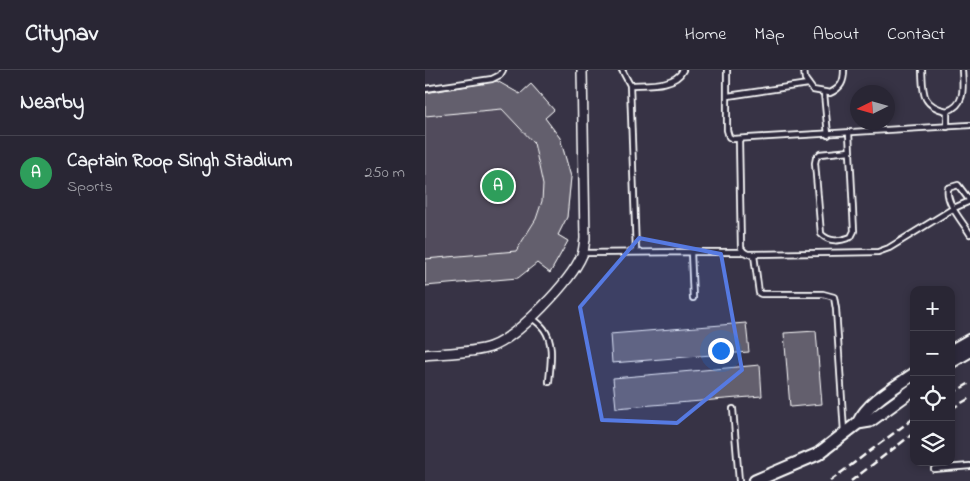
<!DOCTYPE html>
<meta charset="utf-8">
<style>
:root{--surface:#292634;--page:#353240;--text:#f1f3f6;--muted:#a5a5ac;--line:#45434f;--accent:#1a73e8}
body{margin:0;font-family:"Indie Flower",sans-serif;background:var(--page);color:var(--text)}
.controls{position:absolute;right:15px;bottom:15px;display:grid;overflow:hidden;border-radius:10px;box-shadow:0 2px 8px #0003}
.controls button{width:45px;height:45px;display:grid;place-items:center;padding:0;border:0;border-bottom:1px solid var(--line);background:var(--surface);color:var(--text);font:25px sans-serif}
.compass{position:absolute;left:425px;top:15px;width:45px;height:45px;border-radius:50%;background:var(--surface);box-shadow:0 2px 8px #0003;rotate:265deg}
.you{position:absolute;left:295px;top:280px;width:18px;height:18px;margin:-12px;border:4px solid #fff;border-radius:50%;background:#1a73e8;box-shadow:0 0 0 8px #1a73e833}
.badge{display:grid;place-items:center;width:32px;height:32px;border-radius:50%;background:var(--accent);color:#fff;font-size:16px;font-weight:700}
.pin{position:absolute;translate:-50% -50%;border:2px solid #fff;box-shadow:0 1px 5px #0006}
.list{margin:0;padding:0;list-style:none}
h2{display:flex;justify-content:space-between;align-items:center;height:65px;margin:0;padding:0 20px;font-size:21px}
h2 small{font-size:16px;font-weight:400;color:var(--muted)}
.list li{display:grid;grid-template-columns:32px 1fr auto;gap:15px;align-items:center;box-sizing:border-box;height:75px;padding:0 20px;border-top:1px solid var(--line)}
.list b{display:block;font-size:19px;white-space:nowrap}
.list p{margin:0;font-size:16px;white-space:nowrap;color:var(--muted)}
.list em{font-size:16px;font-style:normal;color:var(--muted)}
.icon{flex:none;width:28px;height:28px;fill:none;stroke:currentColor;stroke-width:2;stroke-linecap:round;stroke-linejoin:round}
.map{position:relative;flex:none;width:545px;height:411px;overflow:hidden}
header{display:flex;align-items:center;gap:30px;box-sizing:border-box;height:70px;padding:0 25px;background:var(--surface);border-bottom:1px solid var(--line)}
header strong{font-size:24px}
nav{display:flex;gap:28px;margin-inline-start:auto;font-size:18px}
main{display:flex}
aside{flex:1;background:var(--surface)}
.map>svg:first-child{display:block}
.green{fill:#514c5c;stroke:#a8a6ae}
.building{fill:#635f6d;stroke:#fff}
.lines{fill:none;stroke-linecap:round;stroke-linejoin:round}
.lane-casing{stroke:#fff;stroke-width:8}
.street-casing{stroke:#fff;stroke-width:12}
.secondary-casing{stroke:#fff;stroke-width:15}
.lane{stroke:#2f2a3d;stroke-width:4.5}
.street{stroke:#2f2a3d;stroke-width:9}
.secondary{stroke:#2f2a3d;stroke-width:11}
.rail{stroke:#fff;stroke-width:2.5;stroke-dasharray:8 4;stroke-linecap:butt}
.marked{fill:#567ae2;fill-opacity:0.2;stroke:#567ae2;stroke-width:4;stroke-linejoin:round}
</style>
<header>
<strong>Citynav</strong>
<nav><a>Home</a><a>Map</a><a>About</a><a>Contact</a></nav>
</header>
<main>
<aside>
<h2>Nearby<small></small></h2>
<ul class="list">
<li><span class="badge" style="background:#2e9e5b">A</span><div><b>Captain Roop Singh Stadium</b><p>Sports</p></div><em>250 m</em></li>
</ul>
</aside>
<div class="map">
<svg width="545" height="411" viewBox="0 0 545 411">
<rect width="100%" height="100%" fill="#373345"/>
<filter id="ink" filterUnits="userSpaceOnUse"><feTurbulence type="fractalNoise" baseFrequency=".02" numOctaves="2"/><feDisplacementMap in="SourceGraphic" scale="10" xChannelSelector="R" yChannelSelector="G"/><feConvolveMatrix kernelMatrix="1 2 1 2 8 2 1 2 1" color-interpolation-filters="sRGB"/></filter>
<g filter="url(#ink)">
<path class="green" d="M71,11l24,13 11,-10 23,26 -9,8 15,20 11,39 -4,40 -9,18 10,6 -18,32 -13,-10 -112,23v-193z"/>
<g class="building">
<path d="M72,11l23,13 11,-10 23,26 -9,8 15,20 11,39 -4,40 -9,18 10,6 -18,32 -13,-10 -19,15 -93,8v-27l91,-8 20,-32 6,-18 1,-16 -9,-42 -32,-34 -77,7v-23z"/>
<path d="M321,253l3,29 -137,11 -2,-29z"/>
<path d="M391,261l6,73 -32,3 -6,-74z"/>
<path d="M335,295l2,31 -146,12 -3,-30z"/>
</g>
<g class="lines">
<g class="lane-casing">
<g id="lane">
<path d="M197,0l8,15 6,166"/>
<path d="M302,0v60l2,7 4,2 237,-14"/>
<path d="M379,0l1,9 8,11 17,3c11,-5 14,-11 14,-23"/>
<path d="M497,0c1,22 -1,36 25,41 19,-6 16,-24 15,-41"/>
<path d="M205,15c16,-1 45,2 53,-15"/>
<path d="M0,19l67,-10 8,-4 3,-5"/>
<path d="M399,23l4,42"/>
<path d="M303,26l80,-12"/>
<path d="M522,41v16"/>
<path d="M424,63l5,98 -3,6c-11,4 -21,6 -30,-3l-6,-71 1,-5 4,-4 30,-3"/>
<path d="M314,70l2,108 3,4 4,2 130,-2 11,-4 65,-40 16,-7 -12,-16 -10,3c-3,15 15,34 22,46"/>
<path d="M266,182h53"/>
<path d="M158,183l108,-1 2,46"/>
<path d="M329,185l5,38 2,1h62l11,3 2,12 8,123"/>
<path d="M107,248c4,3 9,7 12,11 11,15 6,37 5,53"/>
<path d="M308,339l6,72"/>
<path d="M509,399l36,-3"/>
</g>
</g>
<g class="street-casing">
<path id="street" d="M0,285c19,-2 48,-2 65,-8 28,-10 81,-66 92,-92 2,-5 2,-11 3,-16l-3,-169"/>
</g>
<g class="secondary-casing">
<g id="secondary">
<path d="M526,281l19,-11"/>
<path d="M526,292l19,-11"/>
<path d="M433,353c11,-22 36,-35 56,-49"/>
<path d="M330,411l63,-27 40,-31 12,-2 44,-32"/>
</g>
</g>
<use href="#lane" class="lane"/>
<use href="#street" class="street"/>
<use href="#secondary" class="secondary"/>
<g class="rail">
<path d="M526,324l19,-11"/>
<path d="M526,339l19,-11"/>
<path d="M405,411l84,-63"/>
<path d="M426,411l63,-48"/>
</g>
</g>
</g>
<path class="marked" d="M214,168l82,16 21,116 -65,53 -75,-3 -22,-113z"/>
</svg>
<div class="controls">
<button>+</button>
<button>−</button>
<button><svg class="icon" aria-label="locate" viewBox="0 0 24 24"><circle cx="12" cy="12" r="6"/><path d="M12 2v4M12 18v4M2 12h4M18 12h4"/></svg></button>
<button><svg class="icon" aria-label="layers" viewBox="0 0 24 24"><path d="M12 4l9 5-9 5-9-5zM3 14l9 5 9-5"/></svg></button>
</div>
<svg class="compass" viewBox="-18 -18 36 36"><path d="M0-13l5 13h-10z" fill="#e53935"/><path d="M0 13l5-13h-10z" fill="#a5a5ac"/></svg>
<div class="you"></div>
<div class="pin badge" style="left:73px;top:116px;background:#2e9e5b">A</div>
</div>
</main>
